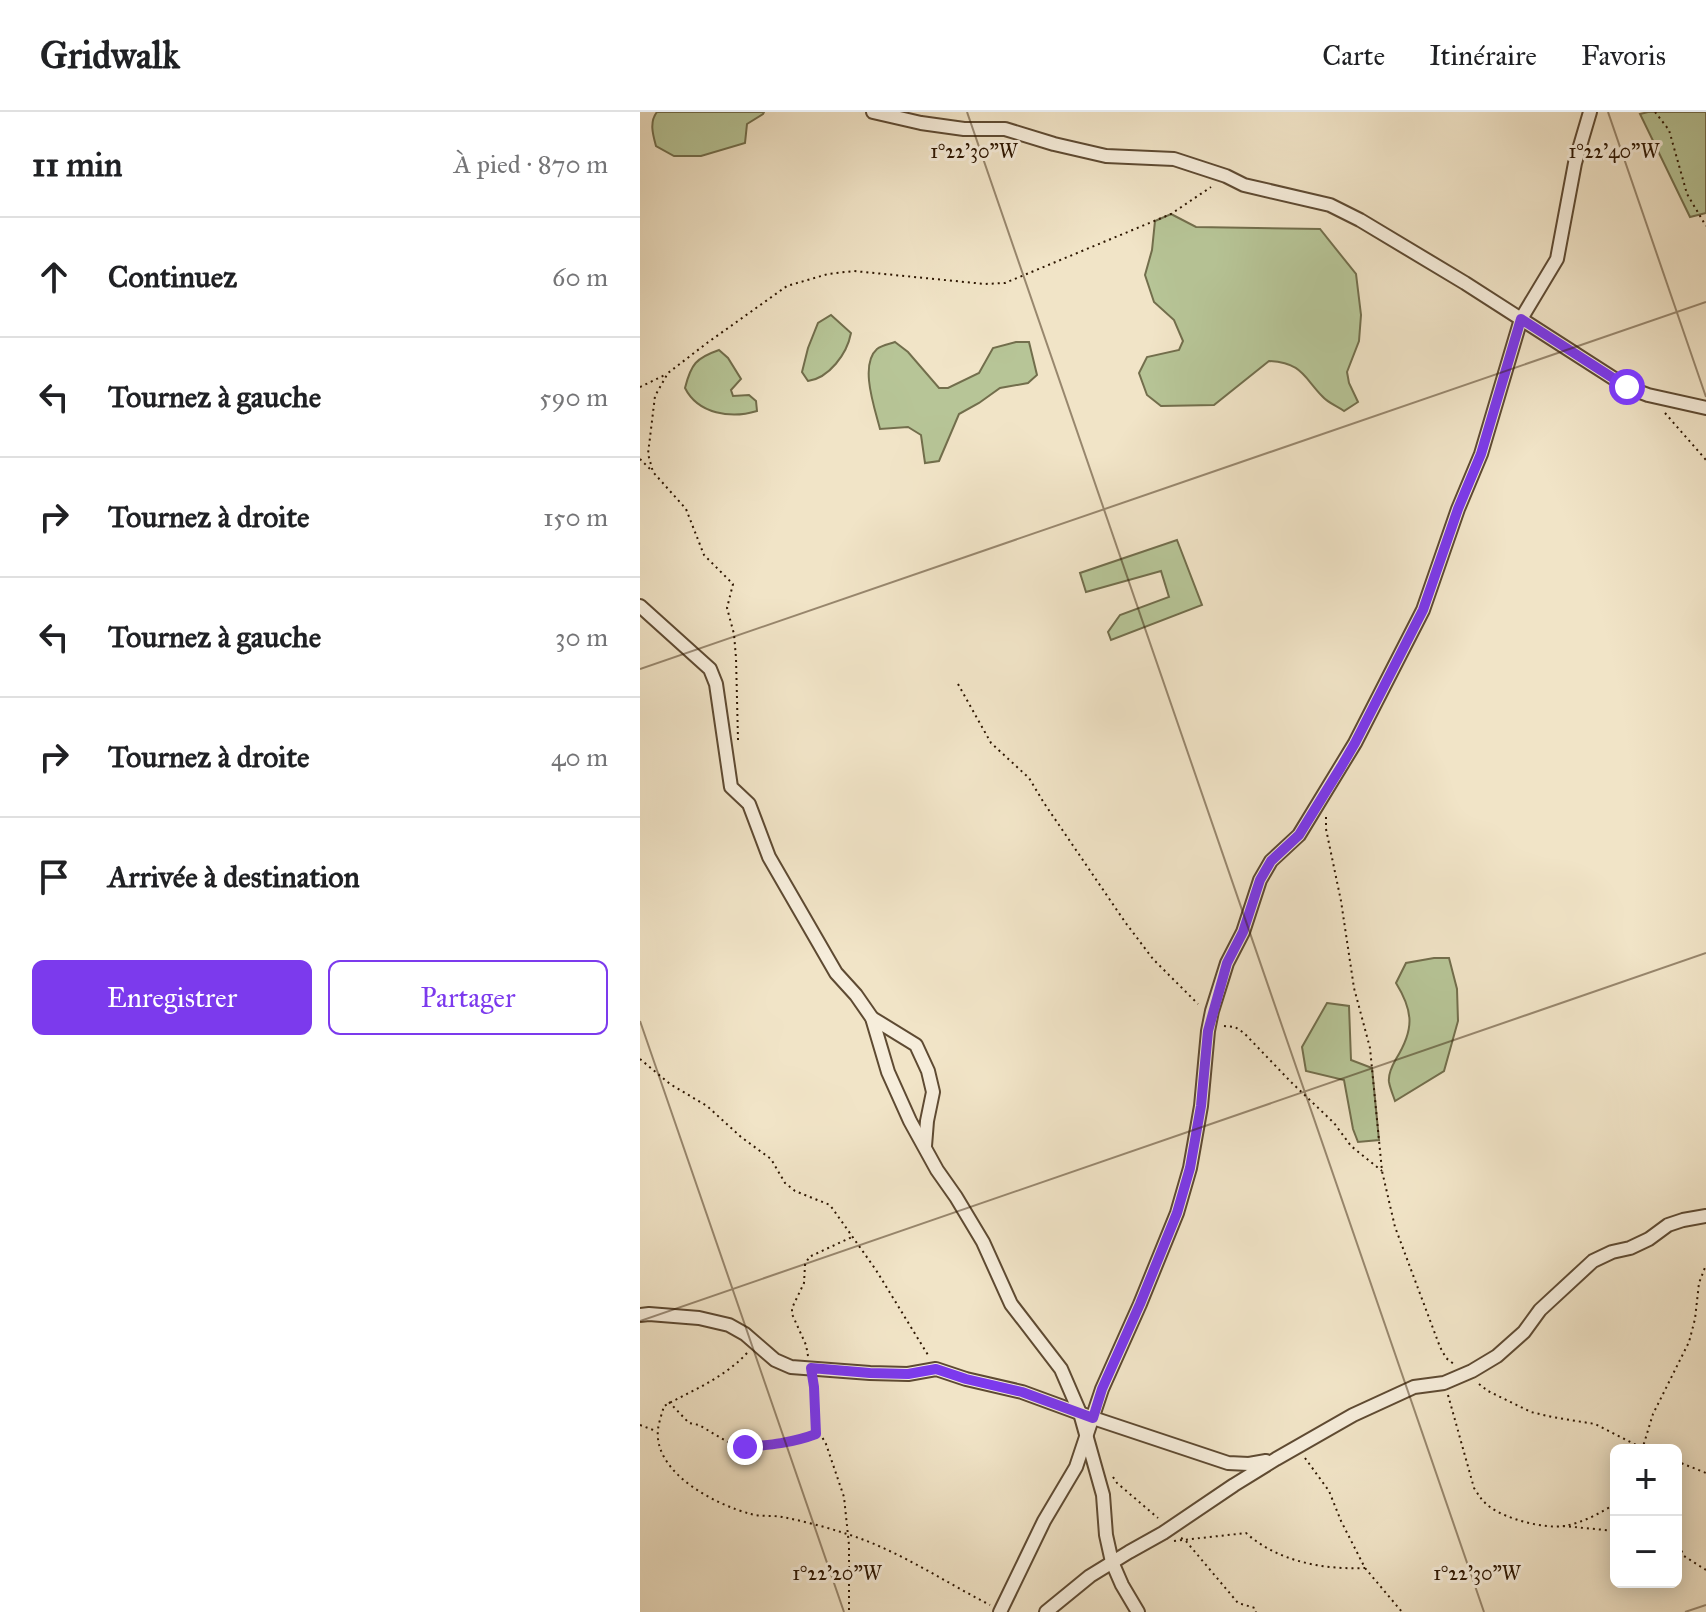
<!DOCTYPE html>
<html lang="fr">
<meta charset="utf-8">
<style>
:root{--surface:#fff;--page:#f2f2f2;--text:#202124;--muted:#757577;--line:#e0e0e0;--accent:#7c3aed}
body{margin:0;font-family:"IM FELL Great Primer",serif;background:var(--page);color:var(--text)}
.controls{position:absolute;right:24px;bottom:24px;display:grid;overflow:hidden;border-radius:12px;box-shadow:0 4px 20px #0003}
.controls button{width:72px;height:72px;display:grid;place-items:center;padding:0;border:0;border-bottom:2px solid var(--line);background:var(--surface);color:var(--text);font:40px sans-serif}
.stop{position:absolute;width:24px;height:24px;margin:-18px;border:6px solid #7c3aed;border-radius:50%;background:#fff}
.stop.end{background:#7c3aed;border-color:#fff;box-shadow:0 2px 8px #0008}
.list{margin:0;padding:0;list-style:none}
h2{display:flex;justify-content:space-between;align-items:center;height:104px;margin:0;padding:0 32px;font-size:34px}
h2 small{font-size:26px;font-weight:400;color:var(--muted)}
.list li{display:grid;grid-template-columns:52px 1fr auto;gap:24px;align-items:center;box-sizing:border-box;height:120px;padding:0 32px;border-top:2px solid var(--line)}
.list b{display:block;font-size:30px;white-space:nowrap}
.list em{font-size:26px;font-style:normal;color:var(--muted)}
.actions{display:flex;gap:16px;padding:24px 32px}
.actions a{flex:1;padding:18px 0;border:2px solid var(--accent);border-radius:12px;text-align:center;font-size:28px;color:var(--accent)}
.actions .main{background:var(--accent);color:#fff}
.icon{flex:none;width:44px;height:44px;fill:none;stroke:currentColor;stroke-width:2;stroke-linecap:round;stroke-linejoin:round}
.map{position:relative;flex:none;width:1066px;height:1500px;overflow:hidden}
header{display:flex;align-items:center;gap:48px;box-sizing:border-box;height:112px;padding:0 40px;background:var(--surface);border-bottom:2px solid var(--line)}
header strong{font-size:38px}
nav{display:flex;gap:44px;margin-inline-start:auto;font-size:28px}
main{display:flex}
aside{flex:1;background:var(--surface)}
.map>svg:first-child{display:block}
.green{fill:#b7c597;stroke:#726e4c;stroke-width:2}
.lines{fill:none;stroke-linecap:round;stroke-linejoin:round}
.minor-casing{stroke:#5e4a32;stroke-width:16}
.path{stroke:#2d1601;stroke-width:2;stroke-dasharray:2 4;stroke-linecap:butt}
.minor{stroke:#f6eddb;stroke-width:12}
.route{stroke:#7c3aed;stroke-width:10}
.ticks{fill:none;stroke:#2d1601;stroke-width:2;stroke-opacity:0.45}
.ticks-label{font-size:20px;text-anchor:middle;fill:#2d1601;stroke:#f6eddb;stroke-width:6;stroke-linejoin:round;paint-order:stroke}
</style>
<header>
<strong>Gridwalk</strong>
<nav><a>Carte</a><a>Itinéraire</a><a>Favoris</a></nav>
</header>
<main>
<aside>
<h2>11 min<small>À pied · 870 m</small></h2>
<ul class="list">
<li><svg class="icon" aria-label="ahead" viewBox="0 0 24 24"><path d="M12 20V5M6 11l6-6 6 6"/></svg><div><b>Continuez</b></div><em>60 m</em></li>
<li><svg class="icon" aria-label="left" viewBox="0 0 24 24"><path d="M17 20v-9H6M10 6l-5 5 5 5"/></svg><div><b>Tournez à gauche</b></div><em>590 m</em></li>
<li><svg class="icon" aria-label="right" viewBox="0 0 24 24"><path d="M7 20v-9h11M14 6l5 5-5 5"/></svg><div><b>Tournez à droite</b></div><em>150 m</em></li>
<li><svg class="icon" aria-label="left" viewBox="0 0 24 24"><path d="M17 20v-9H6M10 6l-5 5 5 5"/></svg><div><b>Tournez à gauche</b></div><em>30 m</em></li>
<li><svg class="icon" aria-label="right" viewBox="0 0 24 24"><path d="M7 20v-9h11M14 6l5 5-5 5"/></svg><div><b>Tournez à droite</b></div><em>40 m</em></li>
<li><svg class="icon" aria-label="arrive" viewBox="0 0 24 24"><path d="M6 21V4h12l-3 4 3 4H6"/></svg><div><b>Arrivée à destination</b></div></li>
</ul>
<div class="actions"><a class="main">Enregistrer</a><a>Partager</a></div>
</aside>
<div class="map">
<svg width="1066" height="1500" viewBox="0 0 1066 1500">
<rect width="100%" height="100%" fill="#f1e4c7"/>
<filter id="stains"><feTurbulence type="fractalNoise" baseFrequency=".0025" numOctaves="4"/><feColorMatrix values="0 0 0 0 .2 0 0 0 0 .09 0 0 0 0 .02 0 0 0 .5 -.17"/></filter>
<radialGradient id="worn" r=".72"><stop offset=".6" stop-color="#630" stop-opacity="0"/><stop offset="1" stop-color="#630" stop-opacity=".3"/></radialGradient>
<g class="green">
<path d="M17,0h107l-1,2 -16,10 -2,19 -44,13h-27l-18,-10c-3,-11 -7,-24 1,-34z"/>
<path d="M1008,0h58v101l-16,4 -50,-103z"/>
<path d="M531,102l25,13 124,2 36,45 5,41 -2,26 -12,31 2,11 9,19 -14,9c-7,-5 -16,-8 -22,-15 -19,-20 -20,-33 -53,-35l-55,44 -53,1 -14,-11 -8,-22 8,-16 32,-7 4,-9 -9,-21 -20,-18 -9,-27 7,-25 3,-29z"/>
<path d="M191,203l20,18c-4,21 -22,45 -43,48l-6,-9 6,-24 10,-25z"/>
<path d="M255,230l13,10 31,36h9l31,-15 14,-25 23,-6h13l8,33 -9,8 -28,5 -21,15 -20,11 -20,47 -14,2 -4,-28 -13,-8 -28,2c-5,-20 -21,-64 -3,-80 5,-4 13,-5 18,-7z"/>
<path d="M79,238l9,8 13,21 -10,11 2,6 16,-1 7,6 1,10c-26,8 -59,3 -72,-23 6,-24 11,-30 34,-38z"/>
<path d="M537,428l25,65 -91,35 -3,-8 12,-17 49,-18 -8,-26 -75,21 -6,-19z"/>
<path d="M794,846h15l8,31 1,32 -14,50 -49,30c-2,-6 -5,-13 -6,-19 -1,-7 3,-16 7,-23 18,-29 18,-47 0,-76l10,-20z"/>
<path d="M687,891l22,3 2,54 21,8 7,72 -21,2 -5,-13 -9,-49 -38,-9 -4,-24z"/>
</g>
<g class="lines">
<g class="minor-casing">
<g id="minor">
<path d="M233,0l48,11 43,6h41l49,15 52,12 68,3 52,17 18,9 86,20 30,15 105,63 162,104 21,8 58,13"/>
<path d="M0,494l70,63 6,15 15,103 18,17 20,53 67,116 20,22 16,23 16,54 22,49 27,49 19,27 27,45 28,62 50,65 19,44 23,82 3,40 6,27 10,23 16,27"/>
<path d="M232,906l44,27 12,26 5,21 -6,29 -2,25"/>
<path d="M0,1203l9,-1 50,4 30,7 16,9 30,26 16,7 79,6 38,1 28,-5 30,10 56,13 71,26 135,45 21,1 17,-3"/>
<path d="M360,1500l44,-91 32,-54 26,-78 38,-85 37,-91 13,-45 11,-62 7,-75 4,-20 15,-48 16,-31 17,-52 11,-19 28,-26 56,-92 68,-133 35,-101 23,-55 40,-135 36,-60 18,-96 15,-51"/>
<path d="M406,1500l44,-36 39,-24 34,-19 71,-48 42,-26 77,-44 61,-28 30,-4 28,-12 25,-15 27,-24 16,-22 53,-49 19,-9 18,-4 19,-9 19,-14 15,-5 23,-4"/>
</g>
</g>
<g class="path">
<path d="M1015,0l14,18 18,64 19,32"/>
<path d="M0,275l27,-13"/>
<path d="M1025,301l41,47"/>
<path d="M0,347l11,11"/>
<path d="M318,572l33,59 38,35 15,25 81,119 28,37 45,45"/>
<path d="M98,628l-2,-82 -2,-24 -7,-26 6,-24 -29,-29 -18,-46 -33,-37 -5,-18 7,-58 13,-23 39,-30 80,-57 41,-12 26,-3 131,13 20,-1 166,-69 40,-27"/>
<path d="M686,705v12l15,72 13,87 16,60 12,123 13,56 45,120 6,11 9,7"/>
<path d="M584,914l11,1 9,6 47,49 43,41 17,23 31,25"/>
<path d="M0,947l30,25 37,22 34,31 30,22 14,24 10,8 35,14 46,65 52,85"/>
<path d="M107,1241c-23,25 -54,37 -83,53 -2,7 -5,16 -6,23 -5,44 58,76 93,85 10,3 21,1 31,3 21,4 44,10 65,17 51,16 96,47 143,71"/>
<path d="M168,1244l-2,-11 -14,-31v-6l12,-25 1,-18 4,-8 43,-20"/>
<path d="M173,1270l3,52 6,3 4,7 18,53 5,48v67"/>
<path d="M839,1272l9,7 43,21 21,5 43,7 51,26"/>
<path d="M808,1283l26,93c5,8 9,14 16,19 16,12 54,22 74,19 18,-3 37,-13 52,-23"/>
<path d="M29,1290l20,21 10,2 32,19 14,3 28,-2 26,-4 16,-6"/>
<path d="M0,1313l16,6"/>
<path d="M1002,1338l11,-36 36,-72 6,-23 4,-36 7,-18"/>
<path d="M665,1346l24,33 12,30 24,47 37,44"/>
<path d="M1036,1349l30,12"/>
<path d="M473,1365l4,6 41,35"/>
<path d="M923,1414l53,5"/>
<path d="M541,1426l4,2 53,63 17,5 1,4"/>
<path d="M1036,1428l8,16 22,14"/>
<path d="M534,1429l72,-8c31,28 77,37 119,35"/>
</g>
<use href="#minor" class="minor"/>
</g>
<g class="lines">
<path class="route" d="M105,1335c25,-2 47,-4 71,-13l-2,-47 -3,-19 59,5 38,1 28,-5 30,10 56,13 71,26 9,-29 38,-85 37,-91 13,-45 11,-62 7,-75 19,-68 16,-31 17,-52 11,-19 28,-26 42,-68 14,-24 68,-133 35,-101 23,-55 40,-135 106,68"/>
</g>
<path class="ticks" d="M327,0l517,1500M968,0l98,285M0,557l1066,-367M0,909l204,591M0,1209l1066,-368M1045,1500l21,-7"/>
<g class="ticks-label">
<text x="334" y="46">1°22'30"W</text>
<text x="974" y="46">1°22'40"W</text>
<text x="197" y="1468">1°22'20"W</text>
<text x="837" y="1468">1°22'30"W</text>
</g>
<rect width="100%" height="100%" filter="url(#stains)"/>
<rect width="100%" height="100%" fill="url(#worn)"/>
</svg>
<div class="controls">
<button>+</button>
<button>−</button>
</div>
<div class="stop" style="left:987px;top:275px"></div>
<div class="stop end" style="left:105px;top:1335px"></div>
</div>
</main>
